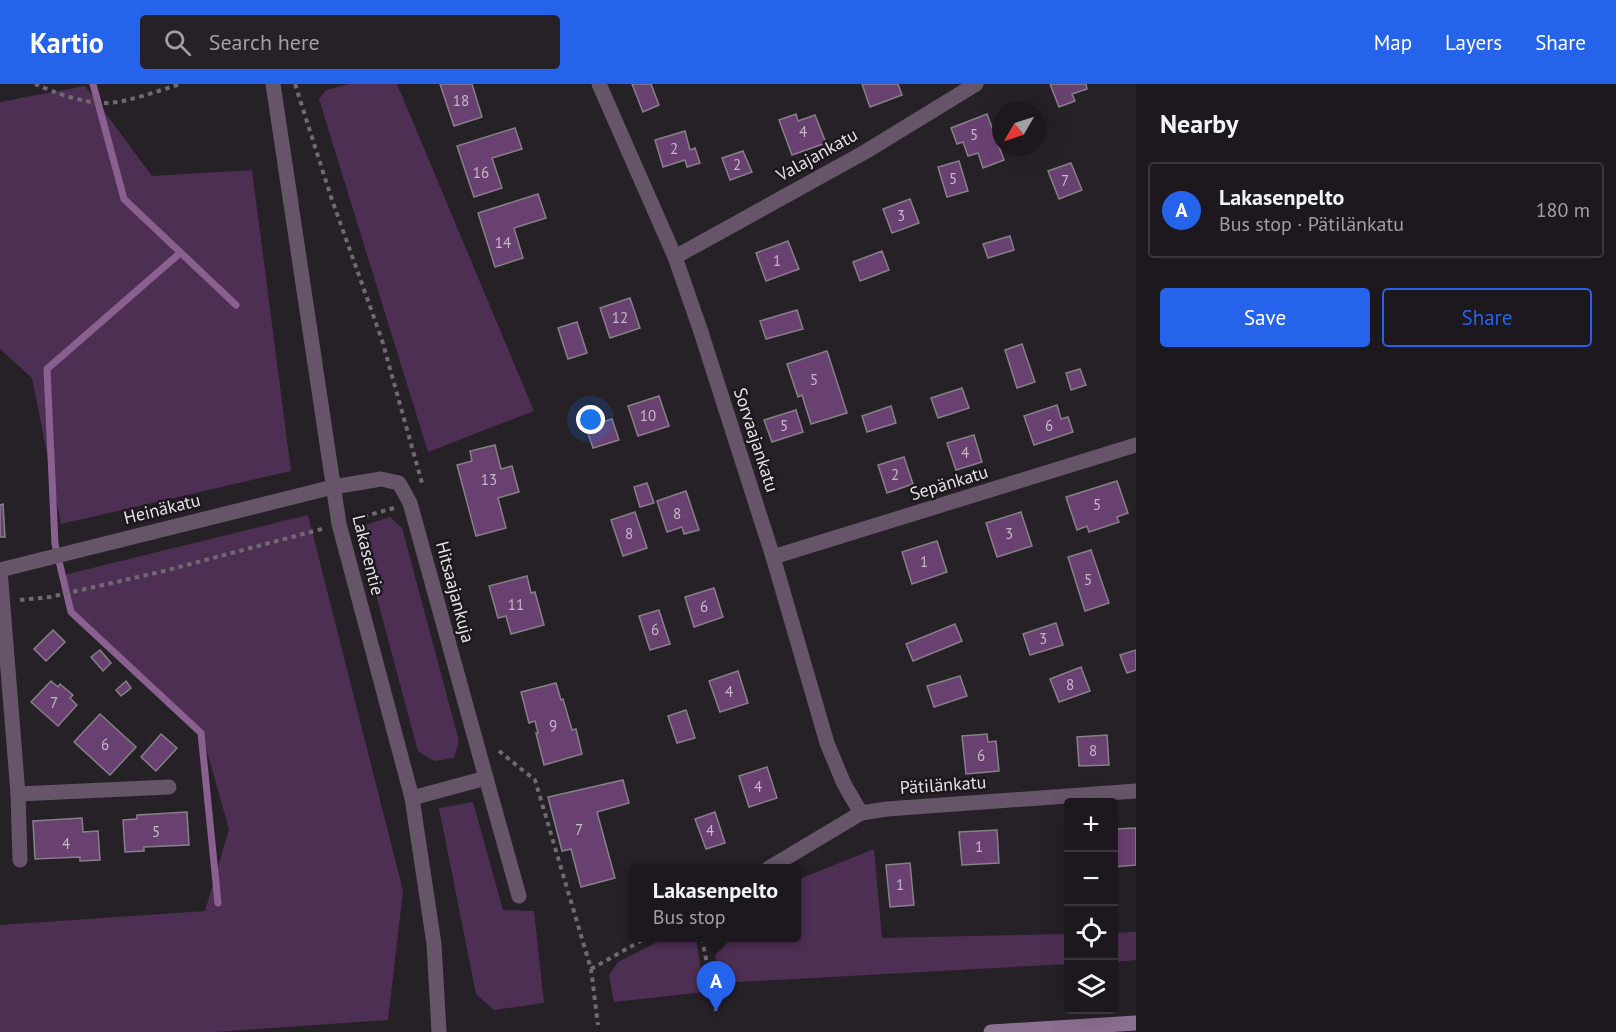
<!DOCTYPE html>
<meta charset="utf-8">
<style>
:root{--surface:#1c181d;--page:#252126;--text:#f1f3f6;--muted:#a0a0a4;--line:#3a373b;--accent:#2563eb}
body{margin:0;font-family:"PT Sans",sans-serif;background:var(--page);color:var(--text)}
.controls{position:absolute;right:18px;bottom:18px;display:grid;overflow:hidden;border-radius:6px;box-shadow:0 6px 24px #0002}
.controls button{width:54px;height:54px;display:grid;place-items:center;padding:0;border:0;border-bottom:2px solid var(--line);background:var(--surface);color:var(--text);font:30px sans-serif}
.compass{position:absolute;left:992px;top:18px;width:54px;height:54px;border-radius:50%;background:var(--surface);box-shadow:0 6px 24px #0002;rotate:231deg}
.you{position:absolute;left:591px;top:336px;width:21px;height:21px;margin:-15px;border:4px solid #fff;border-radius:50%;background:#1a73e8;box-shadow:0 0 0 9px #1a73e833}
.badge{display:grid;place-items:center;width:39px;height:39px;border-radius:50%;background:var(--accent);color:#fff;font-size:20px;font-weight:700}
.pin{position:absolute;translate:-50% -50px;filter:drop-shadow(0 2px 3px #0008)}
.pin::after{content:'';position:absolute;top:32px;width:21px;height:18px;background:inherit;clip-path:polygon(0 0,100% 0,50% 100%)}
.popup{position:absolute;left:630px;top:780px;width:171px;height:78px;box-sizing:border-box;display:grid;place-content:center;border-radius:6px;background:var(--surface);filter:drop-shadow(0 2px 4px #0005);font-size:20px;white-space:nowrap;color:var(--muted)}
.popup b{font-size:22px;color:var(--text)}
.popup::after{content:'';position:absolute;left:50%;top:100%;margin-left:-12px;border:12px solid transparent;border-top-color:var(--surface)}
.list{margin:0;padding:0;list-style:none}
h2{display:flex;justify-content:space-between;align-items:center;height:78px;margin:0;padding:0 24px;font-size:26px}
h2 small{font-size:20px;font-weight:400;color:var(--muted)}
.list li{display:grid;grid-template-columns:39px 1fr auto;gap:18px;align-items:center;box-sizing:border-box;height:96px;margin:0 12px 12px;padding:0 12px;border:2px solid var(--line);border-radius:6px}
.list b{display:block;font-size:22px;white-space:nowrap}
.list p{margin:0;font-size:20px;white-space:nowrap;color:var(--muted)}
.list em{font-size:20px;font-style:normal;color:var(--muted)}
.actions{display:flex;gap:12px;padding:18px 24px}
.actions a{flex:1;padding:14px 0;border:2px solid var(--accent);border-radius:6px;text-align:center;font-size:21px;color:var(--accent)}
.actions .main{background:var(--accent);color:#fff}
.icon{flex:none;width:33px;height:33px;fill:none;stroke:currentColor;stroke-width:2;stroke-linecap:round;stroke-linejoin:round}
.map{position:relative;flex:none;width:1136px;height:948px;overflow:hidden}
header{display:flex;align-items:center;gap:36px;box-sizing:border-box;height:84px;padding:0 30px;background:var(--accent);color:#fff}
header strong{font-size:28px}
nav{display:flex;gap:33px;margin-inline-start:auto;font-size:21px}
.search{width:420px;height:54px;background:var(--page);display:flex;align-items:center;gap:15px;box-sizing:border-box;padding:0 21px;border-radius:6px;color:var(--muted);font-size:22px}
main{display:flex}
aside{flex:1;background:var(--surface)}
.map>svg:first-child{display:block}
.green{fill:#4e2f54}
.lines{fill:none;stroke-linecap:round;stroke-linejoin:round}
.stream{stroke:#8a6091;stroke-width:7}
.building{fill:#694170;stroke:#877f88;stroke-width:1.5}
.path{stroke:#706a70;stroke-width:4;stroke-dasharray:4.5 4.5;stroke-linecap:butt}
.minor{stroke:#665469;stroke-width:15}
.secondary{stroke:#8c7091;stroke-width:15}
.labels{text-anchor:middle;stroke-width:5;stroke-linejoin:round;paint-order:stroke}
.number-label{font-size:15px;fill:#c6b8c8}
.street-label{font-size:18px;fill:#e5e0e5;stroke:#1d171e}
</style>
<header>
<strong>Kartio</strong>
<div class="search"><svg class="icon" aria-label="search" viewBox="0 0 24 24"><circle cx="10" cy="10" r="6"/><path d="M15 15l6 6"/></svg>Search here</div>
<nav><a>Map</a><a>Layers</a><a>Share</a></nav>
</header>
<main>
<div class="map">
<svg width="1136" height="948" viewBox="0 0 1136 948">
<rect width="100%" height="100%" fill="#262027"/>
<g class="green">
<path d="M349,0h48l137,327 -106,41 -109,-353 7,-9z"/>
<path d="M85,2l67,90 100,-6 39,301 -230,53 -29,-146 -32,-29v-247z"/>
<path d="M308,431l95,376 -15,129 -172,12h-216v-107l205,-14 24,-82 -27,-95 -116,-104 -18,-28 -8,-26z"/>
<path d="M390,433l12,11 57,213 -5,17 -20,3 -16,-10 -57,-212 5,-14z"/>
<path d="M473,718l30,108 31,1 10,92 -50,7 -18,-16 -37,-186z"/>
<path d="M874,765l8,89 186,-4v30l-349,19 -6,-45h84v-58z"/>
<path d="M1136,848v28l-22,2v-29z"/>
<path d="M665,854h31l8,54 -90,10 -5,-27 9,-13z"/>
</g>
<g class="lines">
<g class="stream">
<path d="M93,0l31,115 112,106"/>
<path d="M180,169l-133,116 8,175 16,68 130,121 17,170"/>
</g>
</g>
<g class="building">
<path d="M440,0h32l10,33 -28,9z"/>
<path d="M632,0h19l8,21 -16,7z"/>
<path d="M862,0h36l4,11 -32,12z"/>
<path d="M1050,0h36l1,5 -15,5 3,7 -16,6z"/>
<path d="M796,30l2,7 17,-6 11,28 -34,12 -13,-35z"/>
<path d="M987,30l17,46 -21,8 -5,-15 -10,3 -5,-14 -6,2 -6,-16z"/>
<path d="M515,44l7,21 -30,9 10,30 -28,9 -17,-51z"/>
<path d="M685,47l5,19 5,-2 5,15 -13,4 -2,-7 -22,7 -8,-27z"/>
<path d="M743,67l9,21 -22,8 -8,-22z"/>
<path d="M959,77l9,30 -21,6 -9,-30z"/>
<path d="M1071,79l11,27 -23,9 -11,-28z"/>
<path d="M538,110l8,24 -32,10 9,30 -28,9 -17,-54z"/>
<path d="M910,115l9,24 -27,10 -9,-24z"/>
<path d="M1010,152l4,14 -26,8 -5,-14z"/>
<path d="M788,157l11,28 -33,12 -10,-28z"/>
<path d="M882,167l7,19 -29,11 -7,-19z"/>
<path d="M630,214l10,30 -30,10 -10,-30z"/>
<path d="M797,226l6,19 -37,10 -6,-18z"/>
<path d="M577,238l10,31 -19,6 -10,-31z"/>
<path d="M1022,260l13,38 -18,6 -12,-38z"/>
<path d="M827,267l20,62 -36,11 -9,-29 -4,2 -11,-33z"/>
<path d="M1080,285l6,16 -15,5 -5,-17z"/>
<path d="M962,304l7,20 -31,10 -7,-20z"/>
<path d="M659,312l10,30 -31,10 -10,-30z"/>
<path d="M1057,321l4,14 7,-2 5,15 -39,13 -10,-29z"/>
<path d="M891,322l5,17 -29,9 -5,-16z"/>
<path d="M796,326l7,22 -31,10 -8,-22z"/>
<path d="M612,335l7,21 -26,8 -7,-21z"/>
<path d="M974,351l8,27 -26,8 -9,-27z"/>
<path d="M495,361l6,24 11,-3 7,26 -21,6 8,30 -30,8 -19,-71 15,-4 -2,-10z"/>
<path d="M904,373l9,27 -26,9 -9,-28z"/>
<path d="M1117,397l11,32 -11,4 2,5 -30,10 -2,-6 -10,4 -11,-33z"/>
<path d="M647,399l7,20 -14,4 -6,-20z"/>
<path d="M686,407l13,39 -15,4 -2,-7 -15,5 -10,-31z"/>
<path d="M3,420l2,33h-5v-32z"/>
<path d="M635,428l12,36 -24,8 -12,-36z"/>
<path d="M1021,428l11,34 -35,11 -11,-34z"/>
<path d="M937,457l10,31 -35,12 -10,-32z"/>
<path d="M1091,466l18,53 -24,8 -17,-54z"/>
<path d="M527,492l4,17 4,-1 9,33 -33,9 -5,-18 -8,2 -9,-32z"/>
<path d="M714,504l9,29 -29,10 -9,-30z"/>
<path d="M659,526l11,34 -20,6 -11,-34z"/>
<path d="M1056,539l7,22 -33,10 -7,-21z"/>
<path d="M955,540l7,17 -49,20 -7,-17z"/>
<path d="M53,546l12,12 -19,19 -12,-12z"/>
<path d="M100,566l11,13 -8,8 -12,-14z"/>
<path d="M1136,566v20l-9,3 -7,-18z"/>
<path d="M1081,583l9,24 -31,11 -9,-23z"/>
<path d="M738,587l10,32 -28,9 -11,-31z"/>
<path d="M960,592l7,20 -33,11 -7,-21z"/>
<path d="M51,597l7,6 2,-3 13,11 -3,3 7,7 -19,21 -27,-24z"/>
<path d="M126,597l5,7 -10,8 -5,-6z"/>
<path d="M556,599l5,17 2,-1 9,31 4,-1 6,25 -38,11 -8,-32h2l-3,-12 -6,2 -8,-31z"/>
<path d="M686,626l9,28 -18,5 -9,-27z"/>
<path d="M100,630l36,33 -26,28 -36,-33z"/>
<path d="M161,650l16,14 -21,23 -15,-14z"/>
<path d="M987,650l1,8 8,-1 3,30 -33,3 -4,-38z"/>
<path d="M1107,651l2,30 -30,1 -2,-29z"/>
<path d="M767,683l10,31 -28,9 -10,-31z"/>
<path d="M623,696l6,23 -32,9 18,66 -34,9 -10,-38 -9,2 -14,-54z"/>
<path d="M187,728l2,33 -45,2v4l-19,1 -2,-32 14,-1v-4z"/>
<path d="M715,728l10,31 -19,6 -11,-30z"/>
<path d="M82,734l1,14 15,-1 2,29 -20,1v-4l-45,2 -2,-38z"/>
<path d="M1136,744v37l-22,2v-38z"/>
<path d="M997,746l2,33 -37,2 -3,-33z"/>
<path d="M910,779l4,42 -24,2 -4,-42z"/>
</g>
<g class="lines">
<g class="path">
<path d="M35,0c21,9 49,20 73,19 21,-1 52,-13 73,-19"/>
<path d="M295,0l36,113 51,143 40,143"/>
<path d="M355,435l39,-11"/>
<path d="M20,516l30,-3 114,-26 158,-42"/>
<path d="M499,667l36,29 56,189 7,56"/>
<path d="M702,854l14,73"/>
<path d="M591,885l55,-31"/>
</g>
<g class="minor">
<path d="M273,0l66,440 73,274 22,146 5,88"/>
<path d="M599,0l76,173 25,72 73,228 54,186 17,41 17,29"/>
<path d="M675,173l190,-105 111,-68"/>
<path d="M773,473l363,-112"/>
<path d="M0,486l333,-83 48,-8 18,4 11,20 76,275 -74,20"/>
<path d="M0,486l18,224 2,66"/>
<path d="M486,694l33,118"/>
<path d="M18,710l151,-7"/>
<path d="M769,784l92,-55 26,-4 249,-18"/>
</g>
<path class="secondary" d="M991,948l145,-9"/>
</g>
<g class="labels">
<g class="number-label">
<text x="461" y="22">18</text>
<text x="803" y="53">4</text>
<text x="974" y="56">5</text>
<text x="674" y="70">2</text>
<text x="737" y="86">2</text>
<text x="481" y="94">16</text>
<text x="953" y="100">5</text>
<text x="1065" y="102">7</text>
<text x="901" y="137">3</text>
<text x="503" y="164">14</text>
<text x="777" y="182">1</text>
<text x="620" y="239">12</text>
<text x="814" y="301">5</text>
<text x="648" y="337">10</text>
<text x="784" y="347">5</text>
<text x="1049" y="347">6</text>
<text x="965" y="374">4</text>
<text x="895" y="396">2</text>
<text x="489" y="401">13</text>
<text x="1097" y="426">5</text>
<text x="677" y="435">8</text>
<text x="629" y="455">8</text>
<text x="1009" y="455">3</text>
<text x="924" y="483">1</text>
<text x="1088" y="501">5</text>
<text x="516" y="526">11</text>
<text x="704" y="528">6</text>
<text x="655" y="551">6</text>
<text x="1043" y="560">3</text>
<text x="1070" y="606">8</text>
<text x="729" y="613">4</text>
<text x="54" y="624">7</text>
<text x="553" y="647">9</text>
<text x="105" y="666">6</text>
<text x="1093" y="672">8</text>
<text x="981" y="677">6</text>
<text x="758" y="708">4</text>
<text x="579" y="751">7</text>
<text x="710" y="752">4</text>
<text x="156" y="753">5</text>
<text x="66" y="765">4</text>
<text x="979" y="768">1</text>
<text x="900" y="806">1</text>
</g>
<g class="street-label">
<text transform="translate(817 71) rotate(-29)" y="6">Valajankatu</text>
<text transform="translate(756 356) rotate(72)" y="6">Sorvaajankatu</text>
<text transform="translate(949 399) rotate(-17)" y="6">Sepänkatu</text>
<text transform="translate(162 425) rotate(-14)" y="6">Heinäkatu</text>
<text transform="translate(368 471) rotate(76)" y="6">Lakasentie</text>
<text transform="translate(455 508) rotate(75)" y="6">Hitsaajankuja</text>
<text transform="translate(943 701) rotate(-4)" y="6">Pätilänkatu</text>
</g>
</g>
</svg>
<div class="controls">
<button>+</button>
<button>−</button>
<button><svg class="icon" aria-label="locate" viewBox="0 0 24 24"><circle cx="12" cy="12" r="6"/><path d="M12 2v4M12 18v4M2 12h4M18 12h4"/></svg></button>
<button><svg class="icon" aria-label="layers" viewBox="0 0 24 24"><path d="M12 4l9 5-9 5-9-5zM3 14l9 5 9-5"/></svg></button>
</div>
<svg class="compass" viewBox="-18 -18 36 36"><path d="M0-13l5 13h-10z" fill="#e53935"/><path d="M0 13l5-13h-10z" fill="#a0a0a4"/></svg>
<div class="you"></div>
<div class="pin badge" style="left:716px;top:927px">A</div>
<div class="popup"><b>Lakasenpelto</b>Bus stop</div>
</div>
<aside>
<h2>Nearby<small></small></h2>
<ul class="list">
<li><span class="badge">A</span><div><b>Lakasenpelto</b><p>Bus stop · Pätilänkatu</p></div><em>180 m</em></li>
</ul>
<div class="actions"><a class="main">Save</a><a>Share</a></div>
</aside>
</main>
